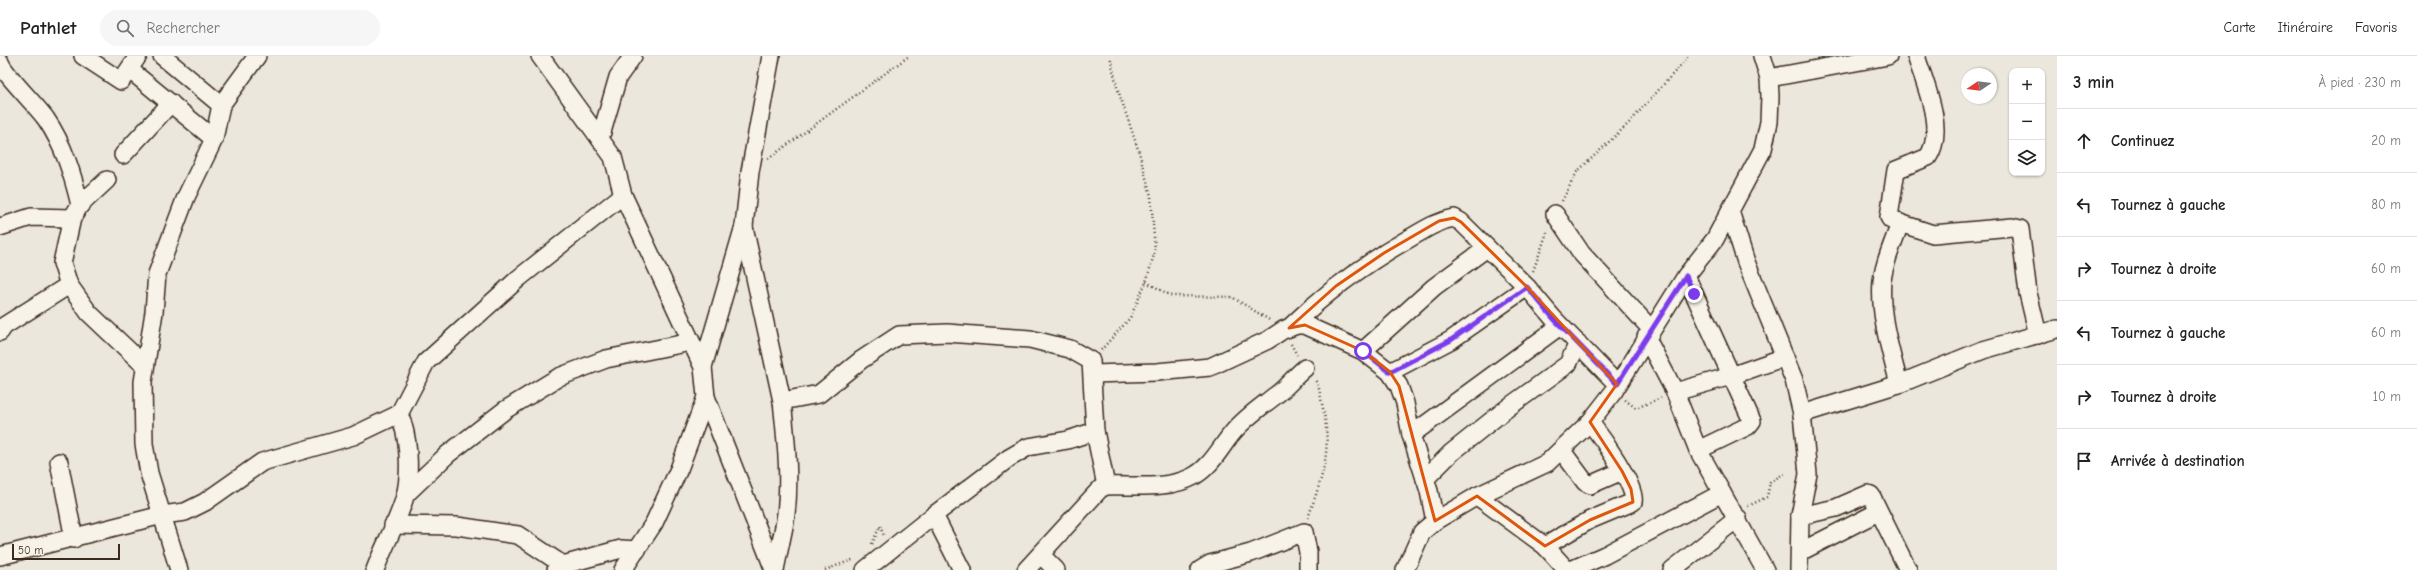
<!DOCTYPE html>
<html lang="fr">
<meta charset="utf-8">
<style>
:root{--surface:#fff;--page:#f6f6f6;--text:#222;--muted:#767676;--line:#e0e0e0}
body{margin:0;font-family:"Comic Neue",sans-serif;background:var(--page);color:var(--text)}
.controls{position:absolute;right:12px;top:12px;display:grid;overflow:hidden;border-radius:8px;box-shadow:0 1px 3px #0004}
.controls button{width:36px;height:36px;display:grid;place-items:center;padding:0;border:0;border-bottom:1px solid var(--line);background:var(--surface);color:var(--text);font:20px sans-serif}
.compass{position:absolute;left:1961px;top:12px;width:36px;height:36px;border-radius:50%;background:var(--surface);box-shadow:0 1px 3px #0004;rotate:257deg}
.scale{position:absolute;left:12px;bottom:10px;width:108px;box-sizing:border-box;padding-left:4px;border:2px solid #3b2a1e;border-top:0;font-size:11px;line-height:14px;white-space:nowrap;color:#3b2a1e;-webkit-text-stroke:3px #f7f3e8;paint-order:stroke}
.stop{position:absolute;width:12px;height:12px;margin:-9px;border:3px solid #7c3aed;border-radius:50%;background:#fff}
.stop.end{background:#7c3aed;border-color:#fff;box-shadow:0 1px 4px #0008}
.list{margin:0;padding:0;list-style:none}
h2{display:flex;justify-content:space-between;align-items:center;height:52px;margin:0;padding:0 16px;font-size:17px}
h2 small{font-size:13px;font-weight:400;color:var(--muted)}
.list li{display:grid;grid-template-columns:26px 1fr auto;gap:12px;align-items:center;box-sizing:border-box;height:64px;padding:0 16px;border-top:1px solid var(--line)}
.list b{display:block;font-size:15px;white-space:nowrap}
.list em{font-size:13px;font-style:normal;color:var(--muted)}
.icon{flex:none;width:22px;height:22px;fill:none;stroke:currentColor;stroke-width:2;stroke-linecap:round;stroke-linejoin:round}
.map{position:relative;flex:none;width:2057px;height:514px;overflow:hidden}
header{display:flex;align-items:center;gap:24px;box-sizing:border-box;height:56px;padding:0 20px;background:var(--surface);border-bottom:1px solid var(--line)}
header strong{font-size:19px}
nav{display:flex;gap:22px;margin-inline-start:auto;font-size:14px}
.search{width:280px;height:36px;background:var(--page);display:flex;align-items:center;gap:10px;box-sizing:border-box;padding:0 14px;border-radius:22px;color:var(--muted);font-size:15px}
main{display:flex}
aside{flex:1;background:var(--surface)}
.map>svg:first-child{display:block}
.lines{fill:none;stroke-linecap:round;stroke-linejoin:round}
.minor-casing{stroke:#3b2a1e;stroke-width:20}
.path{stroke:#3b2a1e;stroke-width:2.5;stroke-dasharray:1 3;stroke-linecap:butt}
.minor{stroke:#f7f3e8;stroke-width:17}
.route{stroke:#7c3aed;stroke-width:5}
.marked{fill:none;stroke:#df570d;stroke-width:3;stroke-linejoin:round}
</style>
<header>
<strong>Pathlet</strong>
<div class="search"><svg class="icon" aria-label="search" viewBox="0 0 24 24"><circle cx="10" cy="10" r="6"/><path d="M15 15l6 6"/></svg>Rechercher</div>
<nav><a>Carte</a><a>Itinéraire</a><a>Favoris</a></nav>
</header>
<main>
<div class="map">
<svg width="2057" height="514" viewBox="0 0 2057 514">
<rect width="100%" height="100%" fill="#ece7dc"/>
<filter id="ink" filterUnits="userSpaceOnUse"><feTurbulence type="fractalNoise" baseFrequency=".025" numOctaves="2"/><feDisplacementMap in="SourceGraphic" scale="8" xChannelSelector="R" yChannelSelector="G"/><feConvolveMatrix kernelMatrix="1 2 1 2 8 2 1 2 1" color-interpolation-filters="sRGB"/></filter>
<g filter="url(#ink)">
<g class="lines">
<g class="minor-casing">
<g id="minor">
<path d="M83,0l38,25 17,-25"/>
<path d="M162,0l59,49"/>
<path d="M540,0l73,101 10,38 80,172"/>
<path d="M1916,0c9,28 30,74 12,101l-32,13 -7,47 2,3 42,14 79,-7 8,2 8,64 10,42"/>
<path d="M0,6c3,11 37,44 46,57 18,26 27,57 34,86l-8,13 -10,45 7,22 -65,41 -4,6"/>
<path d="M130,14l84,69"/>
<path d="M1769,22l119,-22"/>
<path d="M600,83l18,-62 15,-21"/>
<path d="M123,99l48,-52"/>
<path d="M80,149l27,-25"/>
<path d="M1730,155l16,51 48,118 8,34 6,60 -8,42 -1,54"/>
<path d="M1555,158l27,40 69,75"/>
<path d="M0,171l31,-10 41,1"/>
<path d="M744,171l38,174c4,38 9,81 3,120 -3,17 -7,33 -10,49"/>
<path d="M1686,220l66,145 -4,5 -50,24"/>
<path d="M69,229l20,28 56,53"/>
<path d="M1289,272c36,-35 77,-65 121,-90 14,-8 27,-17 44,-20l7,4 66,65 26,31 64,66"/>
<path d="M1646,281l29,55 23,58 67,120"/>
<path d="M1363,295l71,-64 53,-39"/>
<path d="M1390,316l61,-32 76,-53"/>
<path d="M1093,318l64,-2 53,-5 58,-27 15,-10 14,-5h8l58,26 27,21 9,14 6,17 6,32 18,56 6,30"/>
<path d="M1899,328c-8,-32 -20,-69 -17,-103 2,-20 12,-39 18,-58"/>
<path d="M1675,336l56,-16 54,-19"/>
<path d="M706,341l68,173"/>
<path d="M782,345l37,-7 42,-34 38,-25 48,-2 83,6 40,10 21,12 4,70 11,55"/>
<path d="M1802,358l97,-30 84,-34 74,-21"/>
<path d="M1411,379l149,-109"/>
<path d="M1562,395l23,31 5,3 32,-14"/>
<path d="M59,406l15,77"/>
<path d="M1425,423l26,-26 59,-47 58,-42 10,-21"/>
<path d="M405,439l43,-41 57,-44 54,-33 47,-18 85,-17"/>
<path d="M1477,440l68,50 22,24"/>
<path d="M934,459l75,-57 19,-11 40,-7 27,-9"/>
<path d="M1800,460l36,-8 32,-14 3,1 37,75"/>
<path d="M393,469l64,1 61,9 45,30"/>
<path d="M1545,490l45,-26 43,-18c5,-14 -33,-67 -43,-80"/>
<path d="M1800,496l78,-40"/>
<path d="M1041,499l15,15"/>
<path d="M0,500l162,-41 23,-3 20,-10 57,-40 91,-26 46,-22"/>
<path d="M179,514l-30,-97 -5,-29 -1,-62 11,-70 3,-38 29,-77 28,-58 7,-34 36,-49"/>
<path d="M375,514c8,-22 25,-53 30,-74 6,-24 4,-60 -6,-82l27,-52 93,-84 104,-83"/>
<path d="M556,514l7,-5 58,-16 16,1"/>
<path d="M623,514l31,-47 25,-54 27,-72 -3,-30 41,-141 6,-54 21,-116"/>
<path d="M865,514l69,-55 28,55"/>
<path d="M1026,514l74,-81 6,-3c27,-1 63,4 88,-10 18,-10 27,-30 40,-45 13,-15 27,-24 42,-36 11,-8 18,-18 29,-27"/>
<path d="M1200,514l10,-6 41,-11 53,-21 4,20v18"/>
<path d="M1405,514l17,-38 13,-11 42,-25 70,-33 43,-41 24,-31 72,-115 29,-37 48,-90 6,-27 1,-26 -1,-18 -7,-22"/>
<path d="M1571,514l34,-15 117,-62"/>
<path d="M1672,514l66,-52"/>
</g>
</g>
<g class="path">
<path d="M768,103l141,-103"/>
<path d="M1562,145l15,-29 53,-50 59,-66"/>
<path d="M1533,215l15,-41"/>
<path d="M1146,226l26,14 60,1 39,24"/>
<path d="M1291,288l6,11"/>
<path d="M1101,294l29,-32 16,-36 9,-31 -4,-55 -12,-44 -22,-65 -7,-31"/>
<path d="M1625,344l11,8 25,-10"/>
<path d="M1748,450l19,-9 3,-15 15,-9"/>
<path d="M1308,462c15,-44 25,-67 14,-114 -2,-9 -2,-17 -7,-24"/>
<path d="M872,488l8,-18 4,10"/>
<path d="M825,514l30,-11"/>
</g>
<use href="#minor" class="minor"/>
</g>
</g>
<g class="lines" filter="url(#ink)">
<path class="route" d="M1363,295l27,21 61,-32 76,-53 26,31 64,66 69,-108 8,18"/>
</g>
<path class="marked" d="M1454,162l7,4 66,65 90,97 -27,38 32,49 9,18 2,13 -43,18 -45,26 -68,-50 -42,25 -36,-135 -9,-14 -27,-21 -58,-26 -16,3 47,-42 48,-33 55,-32z"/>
</svg>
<div class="controls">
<button>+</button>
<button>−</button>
<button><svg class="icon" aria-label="layers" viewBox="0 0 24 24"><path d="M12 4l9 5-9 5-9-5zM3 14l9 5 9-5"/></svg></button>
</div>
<svg class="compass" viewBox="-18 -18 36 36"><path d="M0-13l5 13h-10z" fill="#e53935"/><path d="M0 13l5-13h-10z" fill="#767676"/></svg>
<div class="scale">50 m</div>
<div class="stop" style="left:1363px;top:295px"></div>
<div class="stop end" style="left:1694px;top:238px"></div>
</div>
<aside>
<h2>3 min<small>À pied · 230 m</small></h2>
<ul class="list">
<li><svg class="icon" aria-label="ahead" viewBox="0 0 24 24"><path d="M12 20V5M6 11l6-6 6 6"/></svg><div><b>Continuez</b></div><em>20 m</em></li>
<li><svg class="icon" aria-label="left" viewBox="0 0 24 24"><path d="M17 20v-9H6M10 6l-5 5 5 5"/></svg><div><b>Tournez à gauche</b></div><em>80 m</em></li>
<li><svg class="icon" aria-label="right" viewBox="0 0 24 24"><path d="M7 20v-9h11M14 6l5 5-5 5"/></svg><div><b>Tournez à droite</b></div><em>60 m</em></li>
<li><svg class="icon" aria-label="left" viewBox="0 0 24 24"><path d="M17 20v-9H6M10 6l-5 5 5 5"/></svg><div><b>Tournez à gauche</b></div><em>60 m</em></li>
<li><svg class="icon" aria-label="right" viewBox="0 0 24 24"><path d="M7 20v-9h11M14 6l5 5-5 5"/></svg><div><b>Tournez à droite</b></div><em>10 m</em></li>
<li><svg class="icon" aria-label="arrive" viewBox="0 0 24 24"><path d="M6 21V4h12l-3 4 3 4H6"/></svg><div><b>Arrivée à destination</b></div></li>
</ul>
</aside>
</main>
